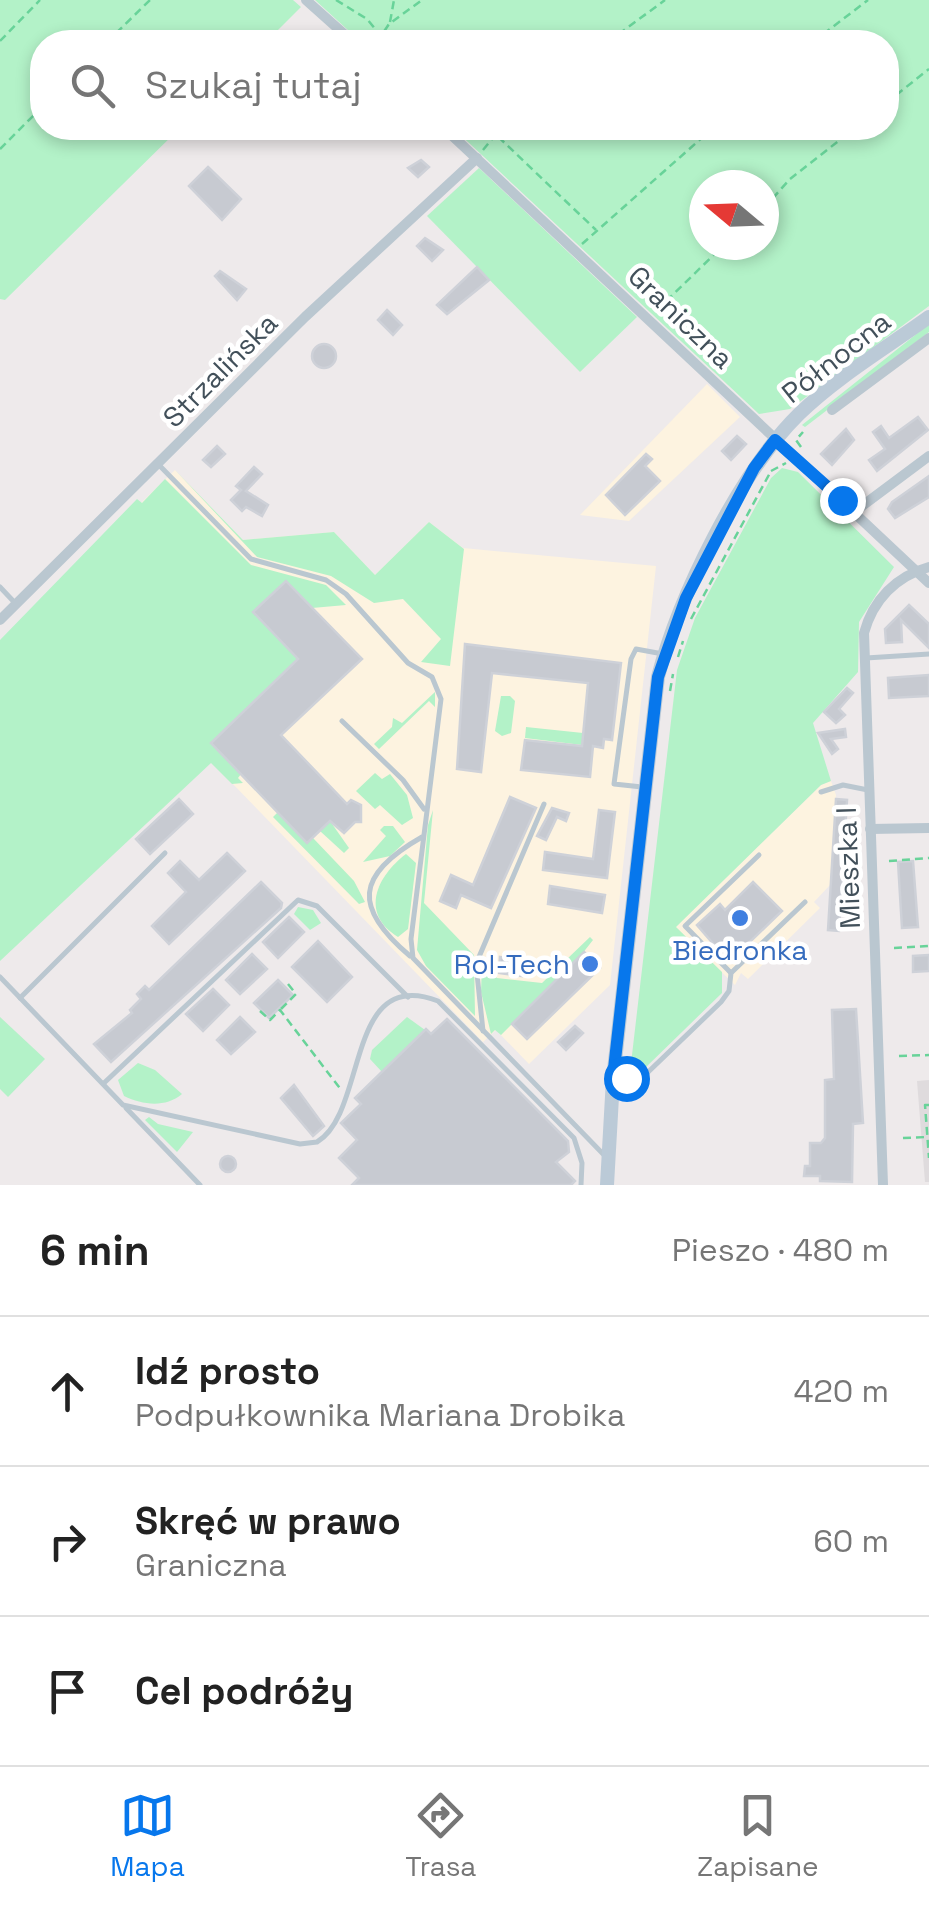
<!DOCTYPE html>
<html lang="pl">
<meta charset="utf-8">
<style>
:root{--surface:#fff;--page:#f6f6f6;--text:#222;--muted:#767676;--line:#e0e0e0;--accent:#0777ec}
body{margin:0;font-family:"Space Grotesk",sans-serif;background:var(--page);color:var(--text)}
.compass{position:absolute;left:689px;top:170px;width:90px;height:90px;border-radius:50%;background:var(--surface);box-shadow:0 5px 15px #0003;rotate:289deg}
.stop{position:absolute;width:30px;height:30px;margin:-22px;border:8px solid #0777ec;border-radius:50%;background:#fff}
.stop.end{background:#0777ec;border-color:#fff;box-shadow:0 2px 10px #0008}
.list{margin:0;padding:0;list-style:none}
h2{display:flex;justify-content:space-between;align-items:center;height:130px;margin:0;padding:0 40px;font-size:42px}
h2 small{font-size:32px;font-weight:400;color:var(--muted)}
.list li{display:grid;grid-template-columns:65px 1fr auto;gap:30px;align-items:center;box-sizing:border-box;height:150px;padding:0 40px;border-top:2px solid var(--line)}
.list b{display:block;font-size:38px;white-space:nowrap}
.list p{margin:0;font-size:32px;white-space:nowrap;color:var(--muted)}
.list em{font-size:32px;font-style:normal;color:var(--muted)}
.icon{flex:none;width:55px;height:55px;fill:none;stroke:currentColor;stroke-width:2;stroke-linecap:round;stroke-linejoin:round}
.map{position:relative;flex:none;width:929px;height:1185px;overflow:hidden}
.search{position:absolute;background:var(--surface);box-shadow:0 5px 15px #0003;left:30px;right:30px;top:30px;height:110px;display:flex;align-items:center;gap:25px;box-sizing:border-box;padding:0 35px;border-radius:40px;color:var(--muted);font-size:38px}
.sheet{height:580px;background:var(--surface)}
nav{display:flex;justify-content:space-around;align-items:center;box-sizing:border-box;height:140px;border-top:2px solid var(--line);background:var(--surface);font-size:28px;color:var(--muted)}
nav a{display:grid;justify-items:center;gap:5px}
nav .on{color:var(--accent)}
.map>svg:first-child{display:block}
.commercial{fill:#fdf3e0}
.education{fill:#dfdbdd}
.green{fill:#b3f2c8;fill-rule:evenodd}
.building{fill:#c7cad1;stroke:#ced1d8;stroke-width:2.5}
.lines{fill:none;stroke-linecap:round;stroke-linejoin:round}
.path{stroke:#68d399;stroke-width:2.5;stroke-dasharray:8 5;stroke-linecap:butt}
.lane{stroke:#bac7d0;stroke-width:5}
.street{stroke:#bac7d0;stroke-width:10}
.secondary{stroke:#bbcad7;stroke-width:14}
.route{stroke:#0777ec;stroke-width:12}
.shop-dot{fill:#3f7fe0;stroke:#fff;stroke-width:4}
.labels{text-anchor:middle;stroke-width:9;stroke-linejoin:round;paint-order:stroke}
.street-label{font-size:28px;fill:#42505a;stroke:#fff}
.shop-label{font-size:28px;fill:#366cbe;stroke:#fff}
</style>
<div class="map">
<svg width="929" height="1185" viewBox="0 0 929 1185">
<rect width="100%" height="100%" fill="#eeeaeb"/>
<g class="commercial">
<path d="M707,384l33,33 -111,104 -49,-6z"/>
<path d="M175,470l68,70 91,-8 41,43 54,-53 34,26 193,18 -46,419 -81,79 -33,-34 -13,12 -285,-294 -57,-245z"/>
<path d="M831,781l5,14 -6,90 -16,17 6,6 -72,71 -7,-6 -6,12 -60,-58 146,-142z"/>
</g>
<path class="education" d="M929,1080v102h-4l-8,-101z"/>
<g class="green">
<path d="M0,0h293l8,7 -35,35h-224v86h138l-175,172 -5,-1z"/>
<path d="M315,0h614v306l-139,103 -31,5 -306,-286h433v-86h-525zM704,185h60v60h-60z"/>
<path d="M479,168l158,149 -57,55 -153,-156z"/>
<path d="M929,324v8l-124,95 -3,-2z"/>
<path d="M782,468l16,4 96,95 -35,55 -1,50 -45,51 18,58 -10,4 -145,142 46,45v21l-79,77 -13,2 47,-402 18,-52 76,-140z"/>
<path d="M175,470l68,70 91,-8 41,43 54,-53 35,27 -14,117 -29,-4 20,-23 -38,-40 -29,4 -43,-27 -74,-19z"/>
<path d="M165,479l86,86 75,20 20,20 -34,3 -14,51 -87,84 30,31 -3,4 5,5 -11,1 -21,-21 -211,198v-321l137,-141 5,4z"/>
<path d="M435,692v15l-6,-6 -50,48 -5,-5 18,-17 1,-9 9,5z"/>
<path d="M510,696l5,5 -4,32 -9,3 -7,-5 6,-35z"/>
<path d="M526,727l57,6 -1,12 -57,-7z"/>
<path d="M375,773l7,6 8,-5 17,21 6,23 -11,7 -22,-20 -5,4 -19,-18z"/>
<path d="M433,810l-9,93 50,52 1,61 -49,-50 -9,-16 11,-125z"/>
<path d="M278,812l29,31 6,-5 41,43 11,21 -6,2 -86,-87z"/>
<path d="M330,821l19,27 -5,5 -24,-22z"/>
<path d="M384,826h9l12,16 -15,14 -27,6 23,-26 -6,-6z"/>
<path d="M406,854l10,9 -8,66 -10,8c-39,-24 -21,-61 8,-83z"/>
<path d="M298,907l15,3 8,13 -11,7 -16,-16z"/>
<path d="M590,937l3,3 -11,14 -81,81 -6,-5 -4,4 -10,-42 1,-29 15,15 45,5z"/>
<path d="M0,1017l45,42 -37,38 -8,-8z"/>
<path d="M407,1017l18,13 -43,42 -12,-13 2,-9z"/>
<path d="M138,1063l17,7 27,24c-17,14 -39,11 -58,2l-6,-16z"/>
<path d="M149,1117l9,7 35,8 -16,20 -32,-32z"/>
</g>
<g class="building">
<path d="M421,160l8,7 -11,10 -10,-9z"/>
<path d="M208,167l33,32 -19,21 -33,-34z"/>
<path d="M425,238l18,12 -11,11 -15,-15z"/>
<path d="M477,267l12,13 -42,34 -10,-9z"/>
<path d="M220,271l26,18 -9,11 -22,-24z"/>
<path d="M387,310l15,15 -9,10 -15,-15z"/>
<circle cx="324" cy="356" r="12"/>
<path d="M918,417l10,13 -51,41 -8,-11 16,-11 -12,-17 8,-6 8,12z"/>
<path d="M846,429l8,11 -22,25 -11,-11z"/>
<path d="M737,436l9,8 -15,16 -9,-9z"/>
<path d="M217,446l8,8 -14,13 -8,-7z"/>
<path d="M646,454l6,5 -7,7 15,15 -35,34 -19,-20z"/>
<path d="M254,467l8,7 -16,17 22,14 -6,11 -16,-9 -4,4 -11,-11 10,-10 -5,-4z"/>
<path d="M929,476v21l-34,21 -7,-9 4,-7z"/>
<path d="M286,581l76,78 -81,76 66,69 4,-4 10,5v17h-6l-11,11 -14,-12 -23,22 -96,-100 87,-84 -45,-47z"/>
<path d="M909,605l20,19v24l-28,-28 1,22 -16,1 -1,-14z"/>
<path d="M465,644l156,19 -9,77 -8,-1 -1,9 -10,-2 -3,31 -69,-7 4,-30 57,6 6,-63 -96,-10 -11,99 -24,-3z"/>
<path d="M929,675v21l-40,2 -1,-20z"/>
<path d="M847,688l6,5 -14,16 6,6 -9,8 -12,-11z"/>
<path d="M845,729l1,8 -15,2 7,10 -6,5 -14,-21z"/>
<path d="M510,797l26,11 -45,100 -30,-13 -5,13 -16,-7 11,-26 22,10z"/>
<path d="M179,799l14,15 -43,40 -14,-15z"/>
<path d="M836,799l11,1 -8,131 -11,-1z"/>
<path d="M552,808l17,5 -3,8 -9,-4 -11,23 -9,-4z"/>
<path d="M599,810l16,2 -8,66 -64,-8 2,-18 48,7z"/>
<path d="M227,853l18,18 -76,73 -17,-18 34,-34 -18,-19 12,-12 19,19z"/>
<path d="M913,861l5,66 -16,1 -4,-66z"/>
<path d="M261,882l21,21 -1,5 -170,154 -17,-18 38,-31 -2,-3 11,-11 -4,-5 8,-8 4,4z"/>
<path d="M753,882l29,29 -53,51 -32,-37 23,-21 5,6z"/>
<path d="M550,886l55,9 -3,18 -54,-9z"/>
<path d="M289,917l15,15 -26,26 -15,-16z"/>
<path d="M318,941l34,36 -25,25 -35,-35z"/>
<path d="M584,952l16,16 -73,71 -15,-15z"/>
<path d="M252,954l15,15 -27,25 -14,-14z"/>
<path d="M929,955v16l-16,1v-16z"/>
<path d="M500,957l24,3 -2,16 -23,-3z"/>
<path d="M278,980l15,15 -24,23 -15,-15z"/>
<path d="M213,989l16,16 -26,26 -17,-17z"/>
<path d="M856,1009l7,114 -10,1 -1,58 -32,-1v-5h-16l1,-10h5v-23h11l4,-5v-58l9,-1 -2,-69z"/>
<path d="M240,1017l15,15 -24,22 -14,-14z"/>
<path d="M447,1019l121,122 1,11 -13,10 19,19 -4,4h-219l7,-7 -20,-20 18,-18 -16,-17 20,-19 -6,-6 71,-69 5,5z"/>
<path d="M575,1026l8,7 -17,17 -8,-8z"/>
<path d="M294,1085l30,41 -11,10 -32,-38z"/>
<circle cx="228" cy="1164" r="8"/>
</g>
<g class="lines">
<g class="path">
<path d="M336,0l31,19 19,23"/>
<path d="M390,22l4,-22"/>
<path d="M0,41l40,-41"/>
<path d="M107,42l43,-42"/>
<path d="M377,42l12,-18 33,-24"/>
<path d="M608,42l57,-42"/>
<path d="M813,42l55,-42"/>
<path d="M886,103l43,-34"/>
<path d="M489,128l107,102"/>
<path d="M0,149l42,-42"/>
<path d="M483,150l18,-22"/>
<path d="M764,208l26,-29 65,-51"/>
<path d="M582,244l131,-116"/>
<path d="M657,310l67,-65"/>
<path d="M801,447l-5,-7 7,-8"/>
<path d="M771,471l15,-8"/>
<path d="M691,619l80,-148"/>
<path d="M678,657l5,-16"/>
<path d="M670,691l3,-17"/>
<path d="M889,861l40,-3"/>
<path d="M894,948l35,-2"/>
<path d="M281,1009l15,-15 -8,-10"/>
<path d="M260,1011l10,9 10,-10 62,81"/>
<path d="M899,1056l30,-1"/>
<path d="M929,1105h-4l4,53"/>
<path d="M903,1138l24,-1"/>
</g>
<g class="lane">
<path d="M158,464l93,95 75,21 20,14 62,69 24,14 9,22 -30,240 2,19 192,198"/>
<path d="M0,587l16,17"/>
<path d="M866,658l63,-4"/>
<path d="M342,721l61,59 21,29"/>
<path d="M642,787l-28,-3 17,-125 5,-10 27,5"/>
<path d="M821,792l22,-7 25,5"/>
<path d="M410,956c-57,-48 -55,-81 12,-119"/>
<path d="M731,973l-46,-47 74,-71"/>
<path d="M0,977l123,128 177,39 17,-2c51,-30 28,-177 121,-141l136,137 8,25 -1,22"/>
<path d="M20,998l145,-145"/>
<path d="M483,1031l-7,-67 68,-160"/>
<path d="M616,1078l28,-2 77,-74 8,-11 2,-18 74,-71"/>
<path d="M104,1083l194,-183 19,6 91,91"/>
<path d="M126,1108l74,77"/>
</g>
<g class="street">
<path d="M306,0l47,42"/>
<path d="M444,128l485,455"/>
<path d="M832,410l97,-72"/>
<path d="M854,512l75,-56"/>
<path d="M0,620l305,-303 172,-159"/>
<path d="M870,829l59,-1"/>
<path d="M883,1185l-19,-552c9,-33 32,-57 65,-66"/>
</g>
<path class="secondary" d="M607,1185l6,-106 45,-402c21,-81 81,-204 141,-263 38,-37 87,-66 130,-97"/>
</g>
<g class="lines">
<path class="route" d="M626,1078h-13l45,-401 28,-79 68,-130 21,-28 67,60"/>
</g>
<g class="shop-dot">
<circle cx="740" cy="918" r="10"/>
<circle cx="590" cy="964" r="10"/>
</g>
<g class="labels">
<g class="street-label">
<text transform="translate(681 317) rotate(44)" y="10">Graniczna</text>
<text transform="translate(836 357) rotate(-38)" y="10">Północna</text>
<text transform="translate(220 370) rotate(-45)" y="10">Strzalińska</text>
<text transform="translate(848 868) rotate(-92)" y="10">Mieszka I</text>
</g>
<g class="shop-label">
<text x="740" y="960">Biedronka</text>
<text x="570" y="974" text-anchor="end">Rol-Tech</text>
</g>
</g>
</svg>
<svg class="compass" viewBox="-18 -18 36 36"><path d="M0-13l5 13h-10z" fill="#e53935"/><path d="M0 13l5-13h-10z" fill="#767676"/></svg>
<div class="stop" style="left:626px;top:1078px"></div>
<div class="stop end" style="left:842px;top:500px"></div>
<div class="search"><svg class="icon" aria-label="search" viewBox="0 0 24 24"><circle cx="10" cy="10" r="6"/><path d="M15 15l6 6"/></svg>Szukaj tutaj</div>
</div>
<section class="sheet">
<h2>6 min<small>Pieszo · 480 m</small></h2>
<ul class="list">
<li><svg class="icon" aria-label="ahead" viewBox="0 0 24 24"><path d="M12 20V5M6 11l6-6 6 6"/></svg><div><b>Idź prosto</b><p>Podpułkownika Mariana Drobika</p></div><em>420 m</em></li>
<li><svg class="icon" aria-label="right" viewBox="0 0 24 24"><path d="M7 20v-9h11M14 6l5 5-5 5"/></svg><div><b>Skręć w prawo</b><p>Graniczna</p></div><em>60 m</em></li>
<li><svg class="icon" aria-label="arrive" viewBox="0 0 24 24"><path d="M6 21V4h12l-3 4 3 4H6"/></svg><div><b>Cel podróży</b></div></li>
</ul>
</section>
<nav>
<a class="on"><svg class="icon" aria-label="map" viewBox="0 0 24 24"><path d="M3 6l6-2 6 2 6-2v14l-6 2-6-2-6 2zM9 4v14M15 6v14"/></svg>Mapa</a>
<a><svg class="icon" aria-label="directions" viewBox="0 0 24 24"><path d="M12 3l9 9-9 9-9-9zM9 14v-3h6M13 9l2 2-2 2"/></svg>Trasa</a>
<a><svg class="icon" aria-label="saved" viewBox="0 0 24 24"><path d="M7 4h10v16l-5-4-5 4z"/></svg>Zapisane</a>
</nav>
